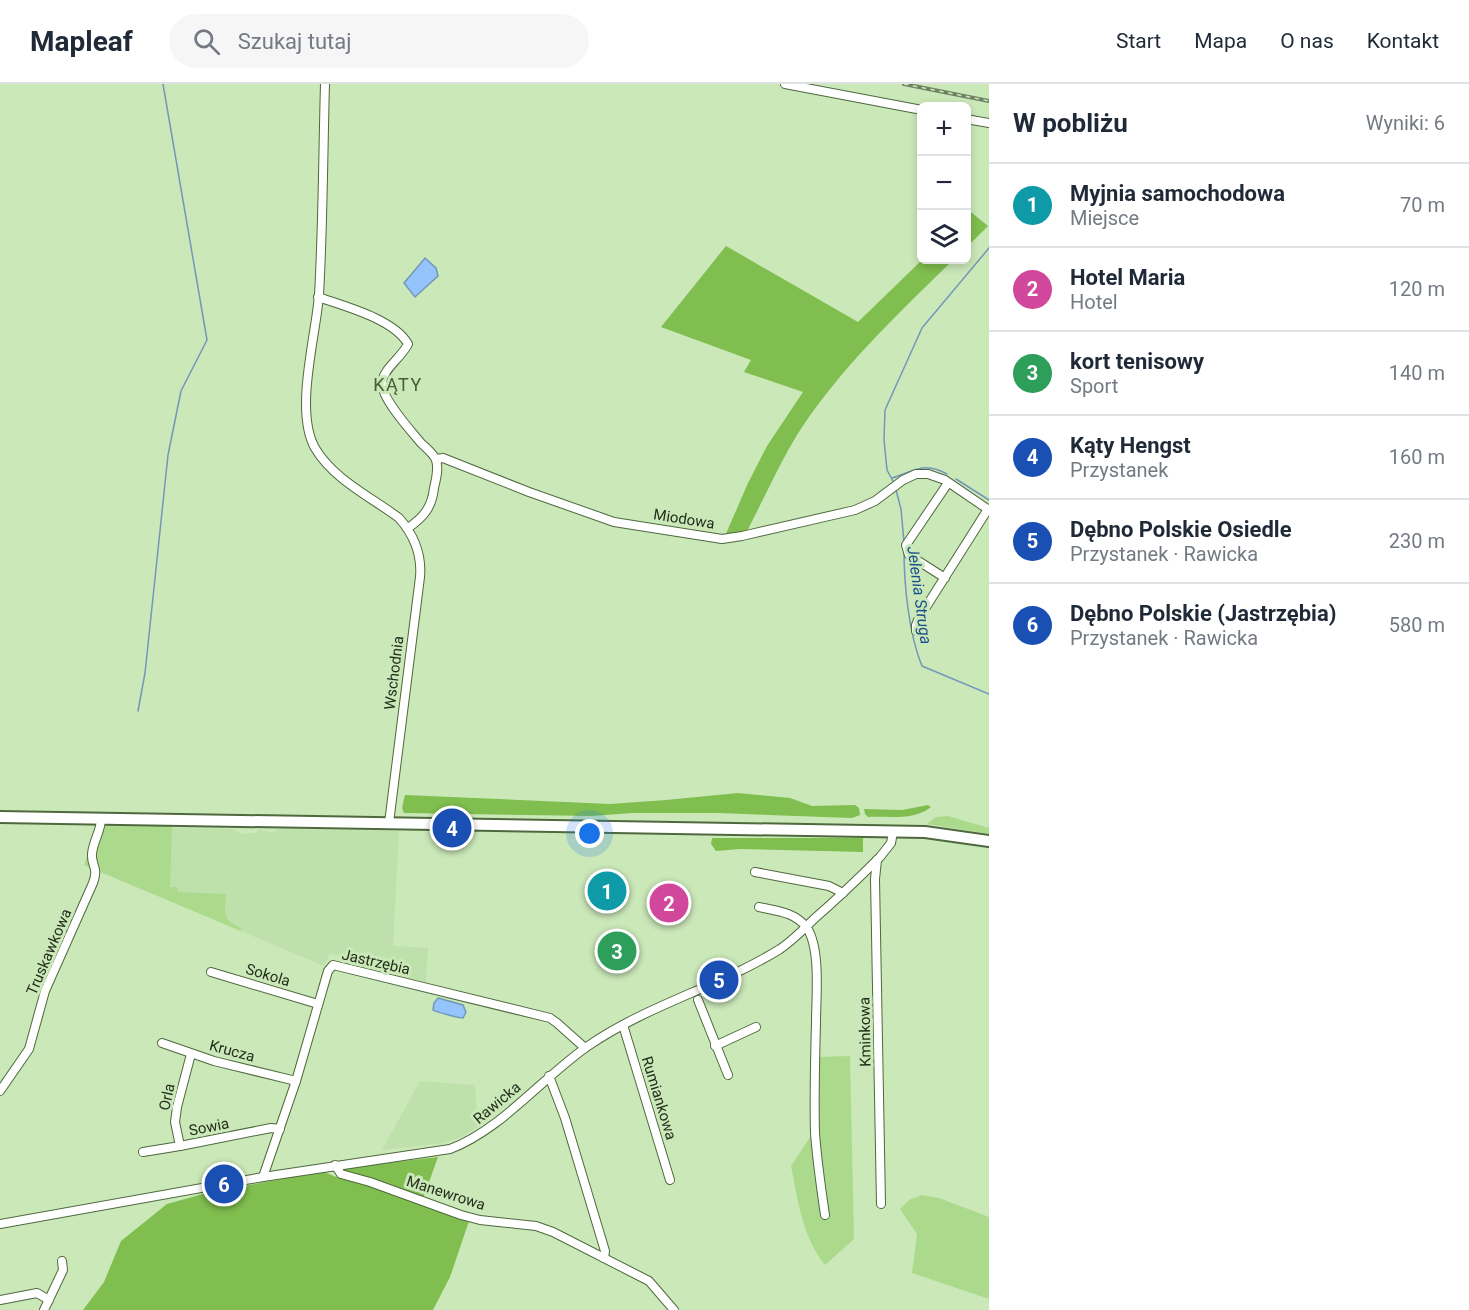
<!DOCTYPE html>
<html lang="pl">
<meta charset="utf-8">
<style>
:root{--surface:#fff;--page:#f6f6f7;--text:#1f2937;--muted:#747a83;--line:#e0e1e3;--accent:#db2777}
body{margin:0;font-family:Roboto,sans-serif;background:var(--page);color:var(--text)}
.controls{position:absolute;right:18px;top:18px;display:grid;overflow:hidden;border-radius:9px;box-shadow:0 3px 9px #0003}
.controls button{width:54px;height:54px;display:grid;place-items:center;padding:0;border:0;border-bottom:2px solid var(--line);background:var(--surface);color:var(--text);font:30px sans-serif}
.you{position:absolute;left:590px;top:750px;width:21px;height:21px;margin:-15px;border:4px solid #fff;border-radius:50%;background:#1a73e8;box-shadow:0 0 0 9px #1a73e833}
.badge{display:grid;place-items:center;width:39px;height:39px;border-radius:50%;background:var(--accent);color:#fff;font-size:20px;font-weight:700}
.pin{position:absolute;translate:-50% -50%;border:3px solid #fff;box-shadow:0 2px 6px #0006}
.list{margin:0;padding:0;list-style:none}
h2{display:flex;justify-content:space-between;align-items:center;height:78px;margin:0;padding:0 24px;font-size:26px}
h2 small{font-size:20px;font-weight:400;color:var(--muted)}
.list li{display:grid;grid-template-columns:39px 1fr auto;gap:18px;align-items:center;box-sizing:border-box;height:84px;padding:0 24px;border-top:2px solid var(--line)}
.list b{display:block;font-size:22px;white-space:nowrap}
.list p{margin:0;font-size:20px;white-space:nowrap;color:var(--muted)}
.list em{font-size:20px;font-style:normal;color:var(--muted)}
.icon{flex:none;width:33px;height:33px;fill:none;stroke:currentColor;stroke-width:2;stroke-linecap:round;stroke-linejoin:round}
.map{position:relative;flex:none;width:989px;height:1226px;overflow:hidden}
header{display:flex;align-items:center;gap:36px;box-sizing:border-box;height:84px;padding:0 30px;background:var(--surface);border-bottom:2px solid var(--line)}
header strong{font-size:28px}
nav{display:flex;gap:33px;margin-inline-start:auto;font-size:21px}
.search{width:420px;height:54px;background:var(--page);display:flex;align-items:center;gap:15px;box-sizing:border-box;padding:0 21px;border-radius:33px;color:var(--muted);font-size:22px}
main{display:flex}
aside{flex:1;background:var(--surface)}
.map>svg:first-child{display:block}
.built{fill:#bee0aa}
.green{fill:#acda8d}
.forest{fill:#7fbe4f}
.water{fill:#95c4fc;stroke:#7397b9;stroke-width:1.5}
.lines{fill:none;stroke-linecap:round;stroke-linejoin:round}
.stream{stroke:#7397b9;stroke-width:1.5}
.minor-casing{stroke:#4f683e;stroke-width:10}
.major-casing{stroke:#4f683e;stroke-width:14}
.minor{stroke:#fff;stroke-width:8}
.major{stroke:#fff;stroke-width:10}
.rail-casing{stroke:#6d8062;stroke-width:4}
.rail{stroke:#cbe8b9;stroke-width:1.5;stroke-dasharray:4.5;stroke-linecap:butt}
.labels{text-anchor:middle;stroke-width:6;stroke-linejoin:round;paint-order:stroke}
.street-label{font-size:15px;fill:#232e1c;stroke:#cbe8b9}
.water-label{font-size:16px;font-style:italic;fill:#1a508b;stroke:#cbe8b9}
.quarter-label{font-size:18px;letter-spacing:1.5px;fill:#475f36;stroke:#cbe8b9}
</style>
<header>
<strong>Mapleaf</strong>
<div class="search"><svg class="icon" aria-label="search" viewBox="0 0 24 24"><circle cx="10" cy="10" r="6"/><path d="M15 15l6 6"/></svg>Szukaj tutaj</div>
<nav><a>Start</a><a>Mapa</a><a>O nas</a><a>Kontakt</a></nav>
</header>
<main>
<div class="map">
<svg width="989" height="1226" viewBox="0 0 989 1226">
<rect width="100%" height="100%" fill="#cbe8b9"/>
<g class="built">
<path d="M104,743l129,2 9,5 13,-1 4,-4 13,4 6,-4 121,2 -6,115 35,2 -2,34 -83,-20 -3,-6 -10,-3 -6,13 -240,-101z"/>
<path d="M420,997l55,4 2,33 4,7 -20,12 -18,6 -61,7z"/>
</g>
<g class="green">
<path d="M948,732l41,12v6l-62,-10 9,-7z"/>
<path d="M108,739l62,1 2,4 -2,59h7l1,5 48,2c-1,19 -5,25 15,34v3l-157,-66 12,-33z"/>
<path d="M631,856l4,15 -32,7 -3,-15z"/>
<path d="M850,972l4,183 -29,26c-23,-29 -27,-64 -34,-99l22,-33 3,-76z"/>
<path d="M922,1111l17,3 50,19v82l-77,-26 5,-39 -17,-25 9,-9z"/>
</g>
<g class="forest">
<path d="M971,128l17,14 -21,21v-31z"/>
<path d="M726,162l132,76 64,-62h31c-55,54 -114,109 -156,175 -19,31 -34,66 -51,98l-21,3 23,-53 19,-37 36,-54 -59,-20 7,-12 -90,-33z"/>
<path d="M738,709l52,5 22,8 43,-1 4,3 1,7 -8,3 -134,-5h-85l-41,3 -188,-3 -2,-5 3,-13 205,9 56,-4z"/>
<path d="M928,721l3,2c-17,14 -42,9 -63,10l-3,-3 -1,-5 38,1z"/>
<path d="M712,754h151v14l-123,-3 -24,2 -5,-7z"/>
<path d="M438,1073l-14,39h-8l-71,-23 -1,-5z"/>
<path d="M323,1087c16,9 32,10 49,16 33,11 64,24 97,34l-19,56 -17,33h-350l21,-28 17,-41 46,-37 36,-10z"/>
</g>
<g class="water">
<path d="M425,174l11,10 2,8 -23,21 -11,-14z"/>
<path d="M438,914l25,7 3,7 -3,6c-4,0 -27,-6 -30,-8l1,-7z"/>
</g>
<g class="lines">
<g class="stream">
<path d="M892,394c23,-7 31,-17 55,-4"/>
<path d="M956,395l33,21"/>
<path d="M894,399l-7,-13 -3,-30 1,-30 37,-82 67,-80"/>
<path d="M896,406l5,19 3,33"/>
<path d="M904,466c0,35 5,85 18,116l67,28"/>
<path d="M138,627l7,-38 23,-218 13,-64 26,-51 -44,-256"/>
</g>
<g class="minor-casing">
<g id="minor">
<path d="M325,0c-2,70 -2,141 -6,211 -3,41 -25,116 -4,153 18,31 56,49 84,70 15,17 23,36 21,59l-31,246"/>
<path d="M785,0l137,26"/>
<path d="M966,35l23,4"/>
<path d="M318,213c26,9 76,22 90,47 -6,13 -24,24 -26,38 -2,15 29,49 39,61 5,5 13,11 15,17 3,9 0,19 -2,28 -2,19 -10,29 -26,40"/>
<path d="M436,375l7,-1 86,34 85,30 108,17 20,-3 113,-26 20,-9 28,-21 13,-6h12l17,6 44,30"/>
<path d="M945,494l-36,-23 -3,-10 42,-62"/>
<path d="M916,547v-6l3,-7 69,-109"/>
<path d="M877,776l-2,19 6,325"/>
<path d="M755,788l74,14 14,7"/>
<path d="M759,823c18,4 36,5 48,21 14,21 9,70 9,95 -1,37 -2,74 -1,110 2,27 6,55 10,82"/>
<path d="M211,888l107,32"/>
<path d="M698,916l30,75"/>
<path d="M623,941l47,155"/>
<path d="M162,959l52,18 82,20"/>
<path d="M715,962l41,-19"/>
<path d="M549,992l16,42 40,133 -1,7"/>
<path d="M0,1007l29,-42 16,-58 48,-108c6,-16 -2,-17 -1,-29 1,-13 9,-23 9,-35"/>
<path d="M180,1062l-5,-24 2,-15 14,-53"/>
<path d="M143,1068l37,-6 91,-18 9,1"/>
<path d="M335,1081l6,9 29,8 91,33 19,5 56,6 17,6 96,49 25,29"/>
<path d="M263,1093l33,-96 32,-110 5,-6 217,53 7,5 28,25"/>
<path d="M0,1140l263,-47 187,-28c51,-19 93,-72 138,-103 59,-41 131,-59 192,-97 12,-8 23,-19 34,-30 23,-20 45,-41 66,-62l11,-14 2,-11"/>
<path d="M0,1216l37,-7 12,7"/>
<path d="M44,1226l19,-40 -1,-9"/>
</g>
</g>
<g class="major-casing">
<path id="major" d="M0,733l925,15 64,9"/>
</g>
<use href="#minor" class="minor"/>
<use href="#major" class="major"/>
<g class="rail-casing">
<path id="rail" d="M904,0l85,17"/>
</g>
<use href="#rail" class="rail"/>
</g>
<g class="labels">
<g class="street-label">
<text transform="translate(684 435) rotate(9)" y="5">Miodowa</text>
<text transform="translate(394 589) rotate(-83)" y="5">Wschodnia</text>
<text transform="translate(49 868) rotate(-67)" y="5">Truskawkowa</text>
<text transform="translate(376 878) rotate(13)" y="5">Jastrzębia</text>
<text transform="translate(268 891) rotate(17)" y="5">Sokola</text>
<text transform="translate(865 948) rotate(-91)" y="5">Kminkowa</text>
<text transform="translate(232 967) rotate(15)" y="5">Krucza</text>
<text transform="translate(167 1013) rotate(-78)" y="5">Orla</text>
<text transform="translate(659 1014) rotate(73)" y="5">Rumiankowa</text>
<text transform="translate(497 1019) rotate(-40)" y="5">Rawicka</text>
<text transform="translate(209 1043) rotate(-11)" y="5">Sowia</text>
<text transform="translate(446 1109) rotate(18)" y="5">Manewrowa</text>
</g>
<g class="water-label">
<text transform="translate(920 511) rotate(82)" y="6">Jelenia Struga</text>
</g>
<g class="quarter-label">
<text x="398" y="307">KĄTY</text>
</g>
</g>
</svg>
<div class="controls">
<button>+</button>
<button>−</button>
<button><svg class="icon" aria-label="layers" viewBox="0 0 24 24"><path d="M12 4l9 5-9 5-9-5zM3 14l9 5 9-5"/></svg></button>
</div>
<div class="you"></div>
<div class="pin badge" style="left:607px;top:807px;background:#0f9aa8">1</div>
<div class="pin badge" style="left:669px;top:819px;background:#d1479c">2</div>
<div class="pin badge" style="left:617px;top:867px;background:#2e9e5b">3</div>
<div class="pin badge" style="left:452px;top:744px;background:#1a4fb4">4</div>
<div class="pin badge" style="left:719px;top:896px;background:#1a4fb4">5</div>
<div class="pin badge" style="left:224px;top:1100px;background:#1a4fb4">6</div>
</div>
<aside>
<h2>W pobliżu<small>Wyniki: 6</small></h2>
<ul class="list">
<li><span class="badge" style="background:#0f9aa8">1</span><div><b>Myjnia samochodowa</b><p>Miejsce</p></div><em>70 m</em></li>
<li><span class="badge" style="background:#d1479c">2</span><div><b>Hotel Maria</b><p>Hotel</p></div><em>120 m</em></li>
<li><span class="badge" style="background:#2e9e5b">3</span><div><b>kort tenisowy</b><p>Sport</p></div><em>140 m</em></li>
<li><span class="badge" style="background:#1a4fb4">4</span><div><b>Kąty Hengst</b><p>Przystanek</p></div><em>160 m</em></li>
<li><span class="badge" style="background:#1a4fb4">5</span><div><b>Dębno Polskie Osiedle</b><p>Przystanek · Rawicka</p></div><em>230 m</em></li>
<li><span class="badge" style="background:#1a4fb4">6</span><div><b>Dębno Polskie (Jastrzębia)</b><p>Przystanek · Rawicka</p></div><em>580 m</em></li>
</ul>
</aside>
</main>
